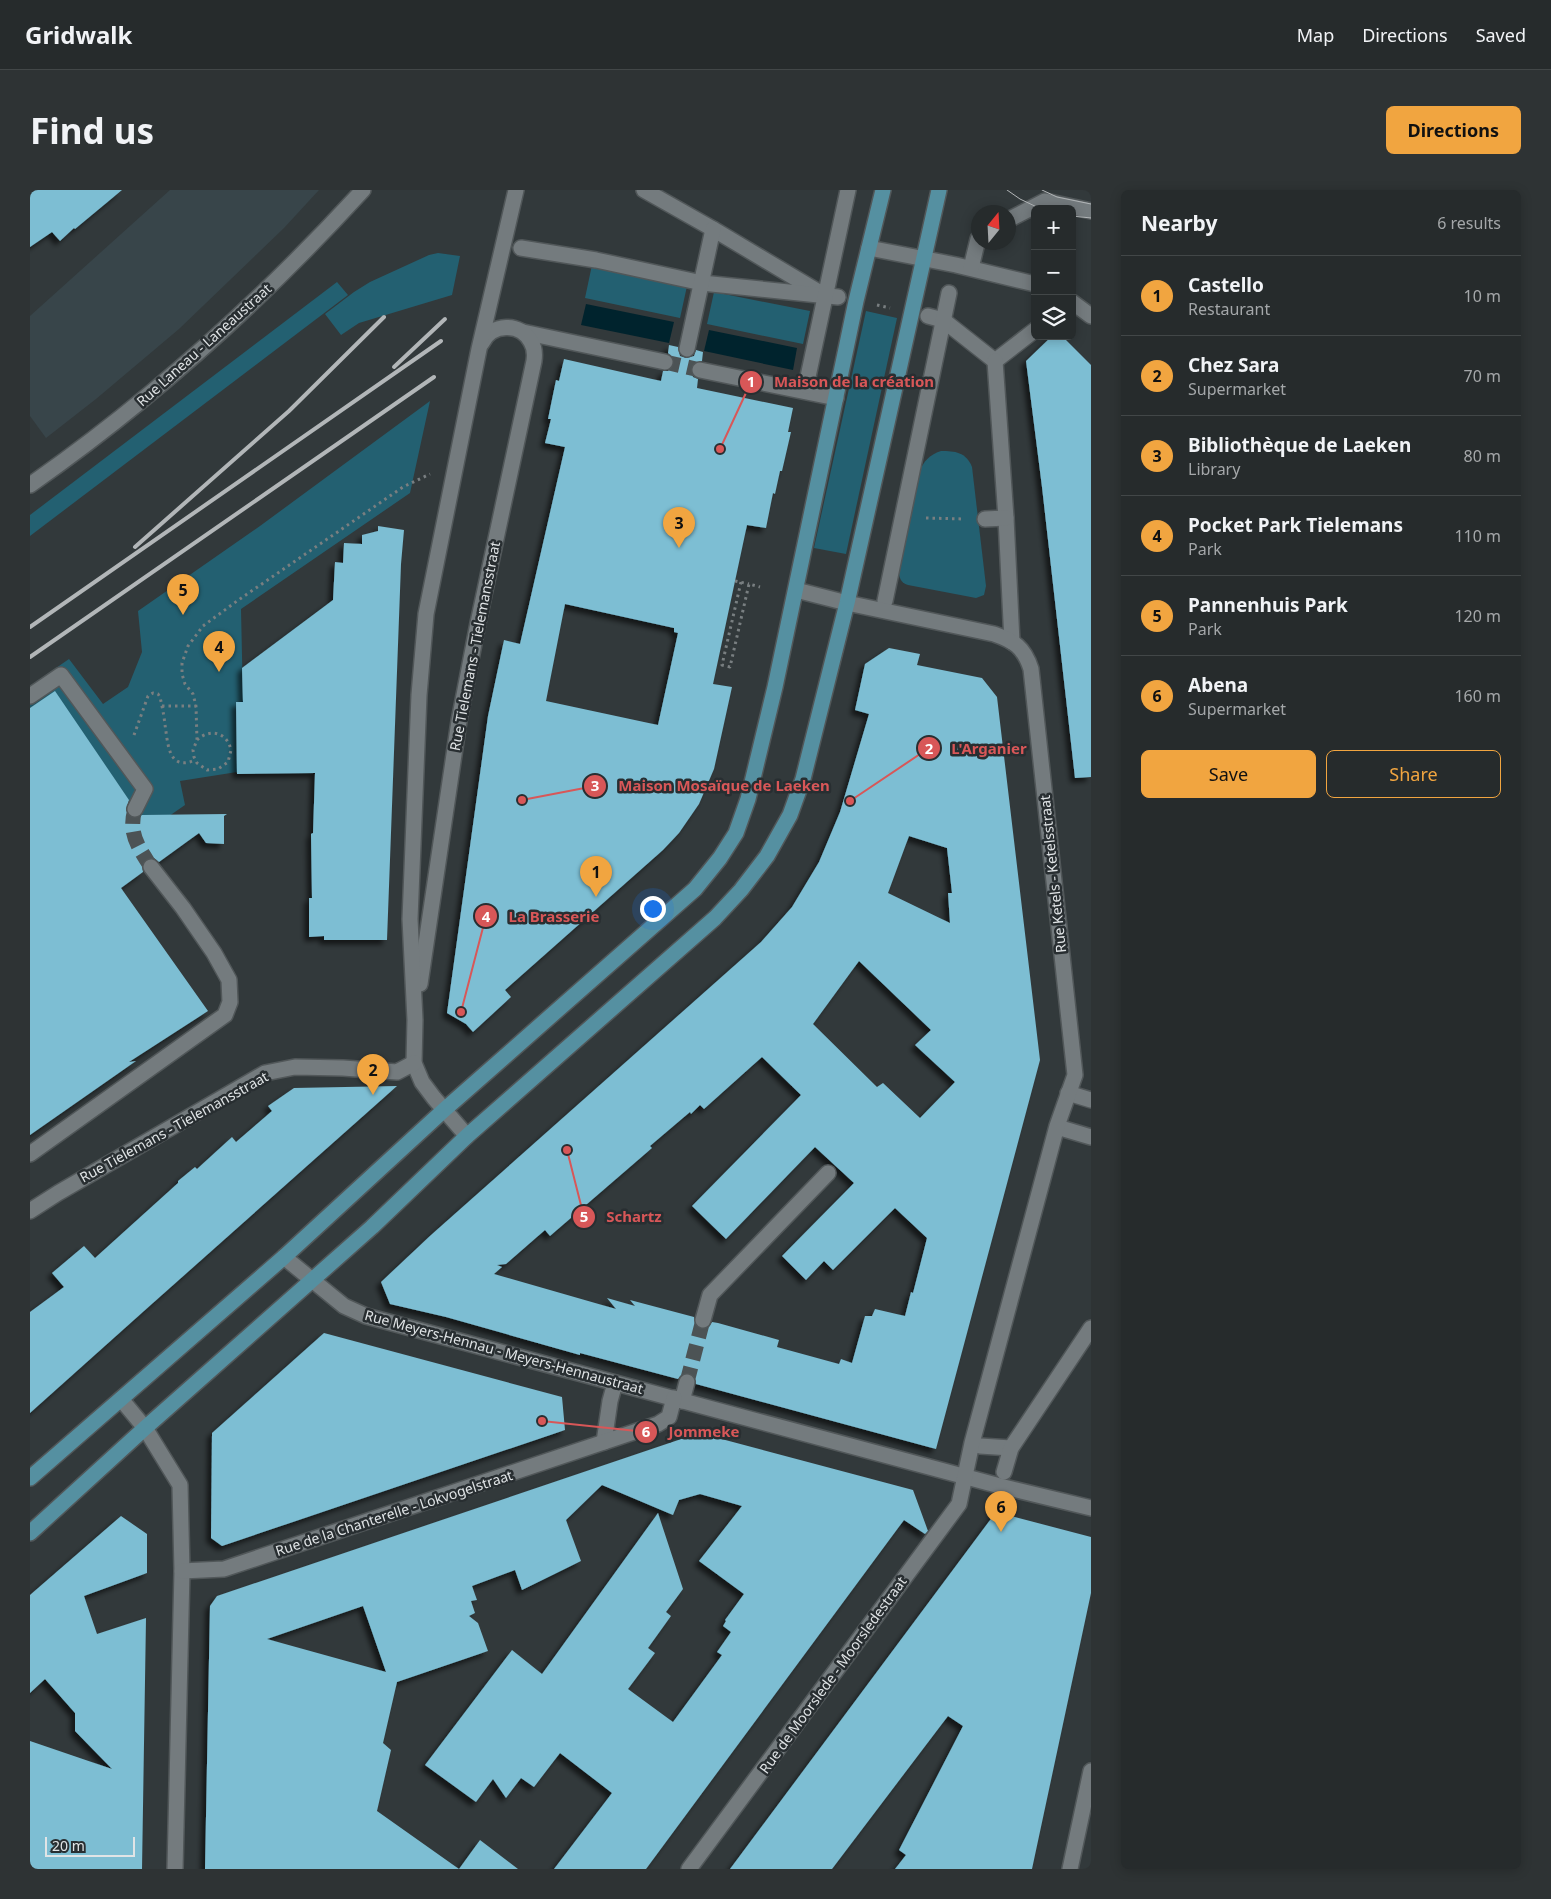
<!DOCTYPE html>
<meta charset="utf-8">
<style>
:root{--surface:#262b2c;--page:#2e3334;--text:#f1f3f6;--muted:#a4a7a9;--line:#424748;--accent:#f1a540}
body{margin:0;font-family:"Noto Sans",sans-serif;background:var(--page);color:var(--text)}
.controls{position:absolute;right:15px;top:15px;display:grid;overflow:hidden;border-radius:8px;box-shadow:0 2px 12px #0003}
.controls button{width:45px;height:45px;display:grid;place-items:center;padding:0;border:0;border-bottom:1px solid var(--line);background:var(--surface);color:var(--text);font:25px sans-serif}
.compass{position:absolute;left:941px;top:15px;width:45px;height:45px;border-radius:50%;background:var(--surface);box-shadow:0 2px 12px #0003;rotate:18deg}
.scale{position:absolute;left:15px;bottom:12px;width:90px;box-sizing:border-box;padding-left:5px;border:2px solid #e0e4e6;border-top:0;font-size:14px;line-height:18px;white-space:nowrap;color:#e0e4e6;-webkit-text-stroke:4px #282e31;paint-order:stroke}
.you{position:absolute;left:622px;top:718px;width:18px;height:18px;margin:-12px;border:4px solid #fff;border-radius:50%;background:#1a73e8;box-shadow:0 0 0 8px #1a73e833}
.badge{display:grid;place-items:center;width:32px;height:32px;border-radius:50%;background:var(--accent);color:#111;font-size:16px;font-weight:700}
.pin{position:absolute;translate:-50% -41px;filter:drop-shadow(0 1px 2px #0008)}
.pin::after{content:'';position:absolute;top:26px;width:18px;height:15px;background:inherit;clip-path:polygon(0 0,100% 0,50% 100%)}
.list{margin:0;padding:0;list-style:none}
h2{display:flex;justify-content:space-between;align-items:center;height:65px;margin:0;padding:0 20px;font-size:21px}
h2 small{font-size:16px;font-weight:400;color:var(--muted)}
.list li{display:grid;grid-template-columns:32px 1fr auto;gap:15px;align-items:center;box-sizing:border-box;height:80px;padding:0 20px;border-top:1px solid var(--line)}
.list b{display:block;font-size:19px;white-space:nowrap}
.list p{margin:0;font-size:16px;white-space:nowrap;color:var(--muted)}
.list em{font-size:16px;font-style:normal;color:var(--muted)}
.actions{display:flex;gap:10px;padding:15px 20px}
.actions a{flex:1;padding:11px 0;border:1px solid var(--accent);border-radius:8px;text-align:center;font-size:18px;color:var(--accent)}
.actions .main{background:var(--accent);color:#111}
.icon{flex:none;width:28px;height:28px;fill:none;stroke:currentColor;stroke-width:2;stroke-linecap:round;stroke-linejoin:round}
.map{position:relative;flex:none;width:1061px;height:1679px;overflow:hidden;border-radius:8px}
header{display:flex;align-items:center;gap:30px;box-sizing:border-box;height:70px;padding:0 25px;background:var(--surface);border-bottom:1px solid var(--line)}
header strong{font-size:24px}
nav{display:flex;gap:28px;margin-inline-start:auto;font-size:18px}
.intro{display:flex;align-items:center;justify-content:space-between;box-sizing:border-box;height:120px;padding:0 30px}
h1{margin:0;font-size:35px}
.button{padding:12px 22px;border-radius:8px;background:var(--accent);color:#111;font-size:18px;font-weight:700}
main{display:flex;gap:30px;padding:0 30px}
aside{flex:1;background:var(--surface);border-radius:8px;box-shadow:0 2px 12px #0003}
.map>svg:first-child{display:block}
.built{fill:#38454a}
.green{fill:#236071}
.water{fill:#00232d}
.building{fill:#7dbed3;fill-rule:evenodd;filter:url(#shadow)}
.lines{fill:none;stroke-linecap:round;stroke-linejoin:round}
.minor-tunnel{stroke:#4c5355;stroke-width:15;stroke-dasharray:15 8;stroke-linecap:butt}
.minor-casing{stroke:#515759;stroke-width:18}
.major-casing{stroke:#515759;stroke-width:18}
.path{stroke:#797f81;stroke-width:3;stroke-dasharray:2.5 4;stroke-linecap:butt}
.minor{stroke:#747b7e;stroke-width:15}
.major{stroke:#5590a1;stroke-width:15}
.tram{stroke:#b2b6b8;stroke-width:1}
.rail{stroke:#b2b6b8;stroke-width:4}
.labels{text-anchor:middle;stroke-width:5;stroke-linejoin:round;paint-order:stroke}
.street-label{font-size:14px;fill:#e0e4e6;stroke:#282e31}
.leader{fill:none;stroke:#d85758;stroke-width:2}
.callout-dot{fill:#d85758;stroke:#282e31;stroke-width:2}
.mark-label{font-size:15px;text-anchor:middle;font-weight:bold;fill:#fff}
.callout-label{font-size:15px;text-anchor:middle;font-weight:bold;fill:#d85758;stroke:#282e31;stroke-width:5;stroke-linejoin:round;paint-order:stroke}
</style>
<header>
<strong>Gridwalk</strong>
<nav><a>Map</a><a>Directions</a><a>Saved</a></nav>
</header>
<div class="intro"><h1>Find us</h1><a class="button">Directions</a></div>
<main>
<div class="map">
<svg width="1061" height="1679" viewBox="0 0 1061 1679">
<defs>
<filter id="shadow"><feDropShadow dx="-4.5" dy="4.5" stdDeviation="2.5" flood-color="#0009"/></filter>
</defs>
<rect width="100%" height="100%" fill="#32393b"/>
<path class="built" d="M140,0h149l-35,38 -105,101 -83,70 -50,39 -16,-22v-100z"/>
<g class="green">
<path d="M408,63l22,3 -8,39 -93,28 -18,12 -16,-21 29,-22 16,-10 59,-27z"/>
<path d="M562,75l95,21 -7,32 -95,-20z"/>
<path d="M307,92l11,13 -318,241v-21z"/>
<path d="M684,102l96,19 -7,33 -96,-20z"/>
<path d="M836,121l31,7 -51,236 -32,-6z"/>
<path d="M400,211l-20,92 -169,116 2,93 -7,1 1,69 -57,9 5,24 -36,25 -94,-138 -25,16v-22l39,-27 34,45 25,-17 14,-35 -4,-41 122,-85z"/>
<path d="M911,261c14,0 25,1 31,16l14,119 -2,9 -8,3 -68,-13c-6,-2 -8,-5 -9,-11l20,-102c5,-11 10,-17 22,-21z"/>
</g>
<g class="water">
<path d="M556,114l88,18 -5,21 -88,-18z"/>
<path d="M679,140l88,18 -4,22 -89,-19z"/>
</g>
<g class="building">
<path d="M0,0h92l-47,39 -1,-1 -14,13 -8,-9 -22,15z"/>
<path d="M1022,146h10l29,29v412l-16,1 -33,-291 -16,-126z"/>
<path d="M639,155l9,2 2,9 6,2 8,-2 2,-6 7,2 -1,9 -9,2 -2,6 2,8 5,2 -1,9 96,20 -5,24h3l-9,39h-2l-5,23 -2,-1 -7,35 -19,-3 -34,159 19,3 -18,82 -15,35 -20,29 -16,17 -158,140 6,7 -38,35 -7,-8 -19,-11 41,-297 16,-76 16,4 45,-197 -20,-4 6,-24h-3l8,-39 3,1 5,-22 97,22 2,-10h5l6,-7v-5l-6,-6zM535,414l109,24v4l4,1 -20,92 -112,-24z"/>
<path d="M348,336l26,4 -3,34 -14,376h-63v-4l-15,1v-39h3l-1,-64 2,-1 2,-60 -78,1 -1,-72h7l-1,-34 91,-68 2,-38 8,1 1,-20 18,1v-9l16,-4z"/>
<path d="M859,458l31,6 -3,11 65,13 15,19 43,363 -104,389 -240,-65 -2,-8 -5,-3 -8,2 -3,4 -98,-26v2l-134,-38 -56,-13 -9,-22 50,-47 330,-293 31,-35 27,-45 21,-50 29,-98 -14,-4 10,-46zM879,646l38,12 5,45h-4l2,30 -62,-30zM829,771l72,69 -16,15 40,37 -35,36 -37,-35 -6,4 -64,-63zM732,867l39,38 -109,111 34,33 89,-92 39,36 -72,73 24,24 18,-19 9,9 62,-62 32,30 -14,55 -2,-1 -6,24 -30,-7 -3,7h-7l-13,47 -11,-4 -2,5 -62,-17 2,-7 -61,-17 -6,-1 -3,5 -8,2 -5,-3 -2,-9 -64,-17 5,6 -28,-8 9,11 -122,-35 8,-7 -5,-2 9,-1 39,-34 5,6 102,-88 -2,-2 40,-34 1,2 9,-9 4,4z"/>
<path d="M25,501l74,109 -3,10 4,7 6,1 6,-3 85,-1 -3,2v28l-18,-1 -7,-10 -40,29 -5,-4 -8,1 -4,5 1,8 -22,16 87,123 -79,51 7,-1 -106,74v-427z"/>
<path d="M367,896l-253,225 -114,102v-101l34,-25 -12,-14 32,-27 11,12 83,-75v-2l17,-14 2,2 35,-32 4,5 36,-31 -4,-5 26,-18z"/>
<path d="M294,1143l238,64 3,33 -343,116 -11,-8 1,-105z"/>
<path d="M669,1243l214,57 15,41 -3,3 -21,-14 -258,349h-92l58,-76 -52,-40 -26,34 -13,-9 -15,20 -13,-19 -17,23 -51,-37 87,-115 30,24 116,-161 25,76 -17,23 5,4 -23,32 7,5 -27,36 45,33 49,-67 -5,-3 14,-20 -8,-6 3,-5 -1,-1 19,-26 -45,-33 43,-55 -42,-12 -21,6 -6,15 -71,-30 -36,35 15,41 -59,29 -7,-20 -43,16 5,14 -6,1 4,12 -6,3 9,7 10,28 -91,31 -14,61 8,7 -14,61 82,58 21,-29 38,29h-313l5,-263 7,-10zM333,1416l23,66 -119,-33z"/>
<path d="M966,1322l95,25v56l-59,276h-137l11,-14 -7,-5 64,-124 -15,-10 -116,153h-102z"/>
<path d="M91,1326l26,18v39l-63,23 13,38 49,-16 -4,251h-112v-128l82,28 -37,-38v-18l-30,-34 -15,14v-98z"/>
</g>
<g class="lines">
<g class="minor-tunnel">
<path d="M635,172l35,8"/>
<path d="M105,619c-7,25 3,37 16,58"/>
<path d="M657,1192l16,-62"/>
</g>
<g class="minor-casing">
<g id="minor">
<path d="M614,0l69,39 109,65"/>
<path d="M978,30l37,-19 46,10"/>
<path d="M491,58l75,12 106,23 136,14"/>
<path d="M839,58l87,17 79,19"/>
<path d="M941,78l7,-29"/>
<path d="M1042,112l19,14"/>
<path d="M898,126l15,4 52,41 40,-31"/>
<path d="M493,142l142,30"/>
<path d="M657,159l26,-120"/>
<path d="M965,171l11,157 6,124"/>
<path d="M670,180l136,28"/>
<path d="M776,196l42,-196"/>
<path d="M0,295c122,-85 233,-186 333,-295"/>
<path d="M955,329l21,-1"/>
<path d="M855,411l64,-308"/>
<path d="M0,506l31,-21 84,114 -10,20"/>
<path d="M390,794l39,-263 19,-98 56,-262c1,-7 1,-13 -3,-19 -10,-20 -40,-19 -49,1"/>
<path d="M1038,903l23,7"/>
<path d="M1034,939l27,8"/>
<path d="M437,946l-33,-38 -12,-16 -8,-19 1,-43 -5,-101 9,-224 7,-81 53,-265 37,-159"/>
<path d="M0,964l195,-139 5,-13 -1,-22 -15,-27 -31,-45 -32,-41"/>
<path d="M0,1021l28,-18 207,-120 30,-6 48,1 54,4 17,-9"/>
<path d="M254,1067l60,49 22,10 634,170 91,22"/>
<path d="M673,1130l7,-25 118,-122"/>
<path d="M91,1209l24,29 35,57 2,86 -7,298"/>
<path d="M652,1211l5,-19"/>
<path d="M574,1252l6,-41 5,-18"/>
<path d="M950,1256l31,2"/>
<path d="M974,1282l7,-24 80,-120"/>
<path d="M152,1381l42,-2 434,-145 11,-7 5,-19"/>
<path d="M659,1679l270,-365 13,-61 85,-317 18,-51 -44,-406c-7,-22 -17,-28 -37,-35l-147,-31 -51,-13"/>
<path d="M1040,1679l21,-98"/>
</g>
</g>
<g class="major-casing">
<g id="major">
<path d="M0,1288l254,-221 160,-147 251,-221 25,-31 16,-25 12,-34 27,-112 81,-386 27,-111"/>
<path d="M0,1343l115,-105 227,-201 95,-91 248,-218 26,-28 26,-34 23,-41 13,-36 44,-176 92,-413"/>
</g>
</g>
<g class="path">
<path d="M847,115l13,3"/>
<path d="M896,328l38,1"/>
<path d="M705,391l14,3"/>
<path d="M711,392l-19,83 8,2 19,-83 11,3"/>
<path d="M132,516h34"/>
<path d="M104,545l14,-39 5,-3 5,1 2,3c2,9 4,18 5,28 3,18 3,47 30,35"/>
<path d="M167,550c13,-12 30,-8 34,10l-3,12 -10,7 -11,1 -10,-7 -3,-6 -1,-7 4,-10 -1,-34 -3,-12 -8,-10 -3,-10v-11l6,-17 15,-20 34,-25 166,-114 27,-13"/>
</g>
<use href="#minor" class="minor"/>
<use href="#major" class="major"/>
<g class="tram">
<path d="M977,0l13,9 21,10"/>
<path d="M1012,0l15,7 34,7"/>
<path d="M1042,26l19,2"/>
</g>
<g class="rail">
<path d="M364,177l51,-48"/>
<path d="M105,357l154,-136 95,-94"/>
<path d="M0,437l411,-286"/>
<path d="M0,467l404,-280"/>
</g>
</g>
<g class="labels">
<g class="street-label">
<text transform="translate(174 155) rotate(-42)" y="5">Rue Laneau - Laneaustraat</text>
<text transform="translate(445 456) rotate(-79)" y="5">Rue Tielemans - Tielemansstraat</text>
<text transform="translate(1023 684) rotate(-96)" y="5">Rue Ketels - Ketelsstraat</text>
<text transform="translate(144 937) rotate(-29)" y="5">Rue Tielemans - Tielemansstraat</text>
<text transform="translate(474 1162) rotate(15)" y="5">Rue Meyers-Hennau - Meyers-Hennaustraat</text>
<text transform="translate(364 1323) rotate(-18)" y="5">Rue de la Chanterelle - Lokvogelstraat</text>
<text transform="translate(803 1485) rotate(-54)" y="5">Rue de Moorslede - Moorsledestraat</text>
</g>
</g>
<path class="leader" d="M690 259L721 192M820 611L899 558M492 610L565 596M431 822L456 726M537 960L554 1027M512 1231L616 1242"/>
<g class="callout-dot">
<circle cx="690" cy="259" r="5"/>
<circle cx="820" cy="611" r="5"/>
<circle cx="492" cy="610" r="5"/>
<circle cx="431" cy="822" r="5"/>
<circle cx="537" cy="960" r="5"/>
<circle cx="512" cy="1231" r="5"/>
<circle cx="721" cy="192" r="12"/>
<circle cx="899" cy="558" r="12"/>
<circle cx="565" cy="596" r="12"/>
<circle cx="456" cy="726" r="12"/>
<circle cx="554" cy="1027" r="12"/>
<circle cx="616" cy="1242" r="12"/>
</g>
<g class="mark-label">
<text x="721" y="197">1</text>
<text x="899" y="564">2</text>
<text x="565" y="601">3</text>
<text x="456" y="732">4</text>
<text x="554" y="1032">5</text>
<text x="616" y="1247">6</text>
</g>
<g class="callout-label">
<text x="824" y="197">Maison de la création</text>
<text x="959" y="564">L'Arganier</text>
<text x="694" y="601">Maison Mosaïque de Laeken</text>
<text x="524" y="732">La Brasserie</text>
<text x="604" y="1032">Schartz</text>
<text x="674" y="1247">Jommeke</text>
</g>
</svg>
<div class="controls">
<button>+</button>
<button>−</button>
<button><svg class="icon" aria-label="layers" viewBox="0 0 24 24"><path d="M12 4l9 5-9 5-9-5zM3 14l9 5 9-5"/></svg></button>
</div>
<svg class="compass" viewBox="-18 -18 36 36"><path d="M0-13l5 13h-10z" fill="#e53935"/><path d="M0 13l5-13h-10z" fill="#a4a7a9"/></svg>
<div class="scale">20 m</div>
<div class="you"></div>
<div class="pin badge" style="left:566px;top:707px">1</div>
<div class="pin badge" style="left:343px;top:905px">2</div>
<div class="pin badge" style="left:649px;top:358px">3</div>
<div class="pin badge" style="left:189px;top:482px">4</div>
<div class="pin badge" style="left:153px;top:425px">5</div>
<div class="pin badge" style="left:971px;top:1342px">6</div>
</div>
<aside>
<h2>Nearby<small>6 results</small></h2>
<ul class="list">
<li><span class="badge">1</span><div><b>Castello</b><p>Restaurant</p></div><em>10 m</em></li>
<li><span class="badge">2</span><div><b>Chez Sara</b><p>Supermarket</p></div><em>70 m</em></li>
<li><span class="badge">3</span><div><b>Bibliothèque de Laeken</b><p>Library</p></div><em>80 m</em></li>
<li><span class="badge">4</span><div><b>Pocket Park Tielemans</b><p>Park</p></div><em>110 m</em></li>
<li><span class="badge">5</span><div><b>Pannenhuis Park</b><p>Park</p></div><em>120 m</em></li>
<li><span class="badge">6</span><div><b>Abena</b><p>Supermarket</p></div><em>160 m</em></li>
</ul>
<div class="actions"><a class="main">Save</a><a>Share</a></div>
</aside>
</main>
